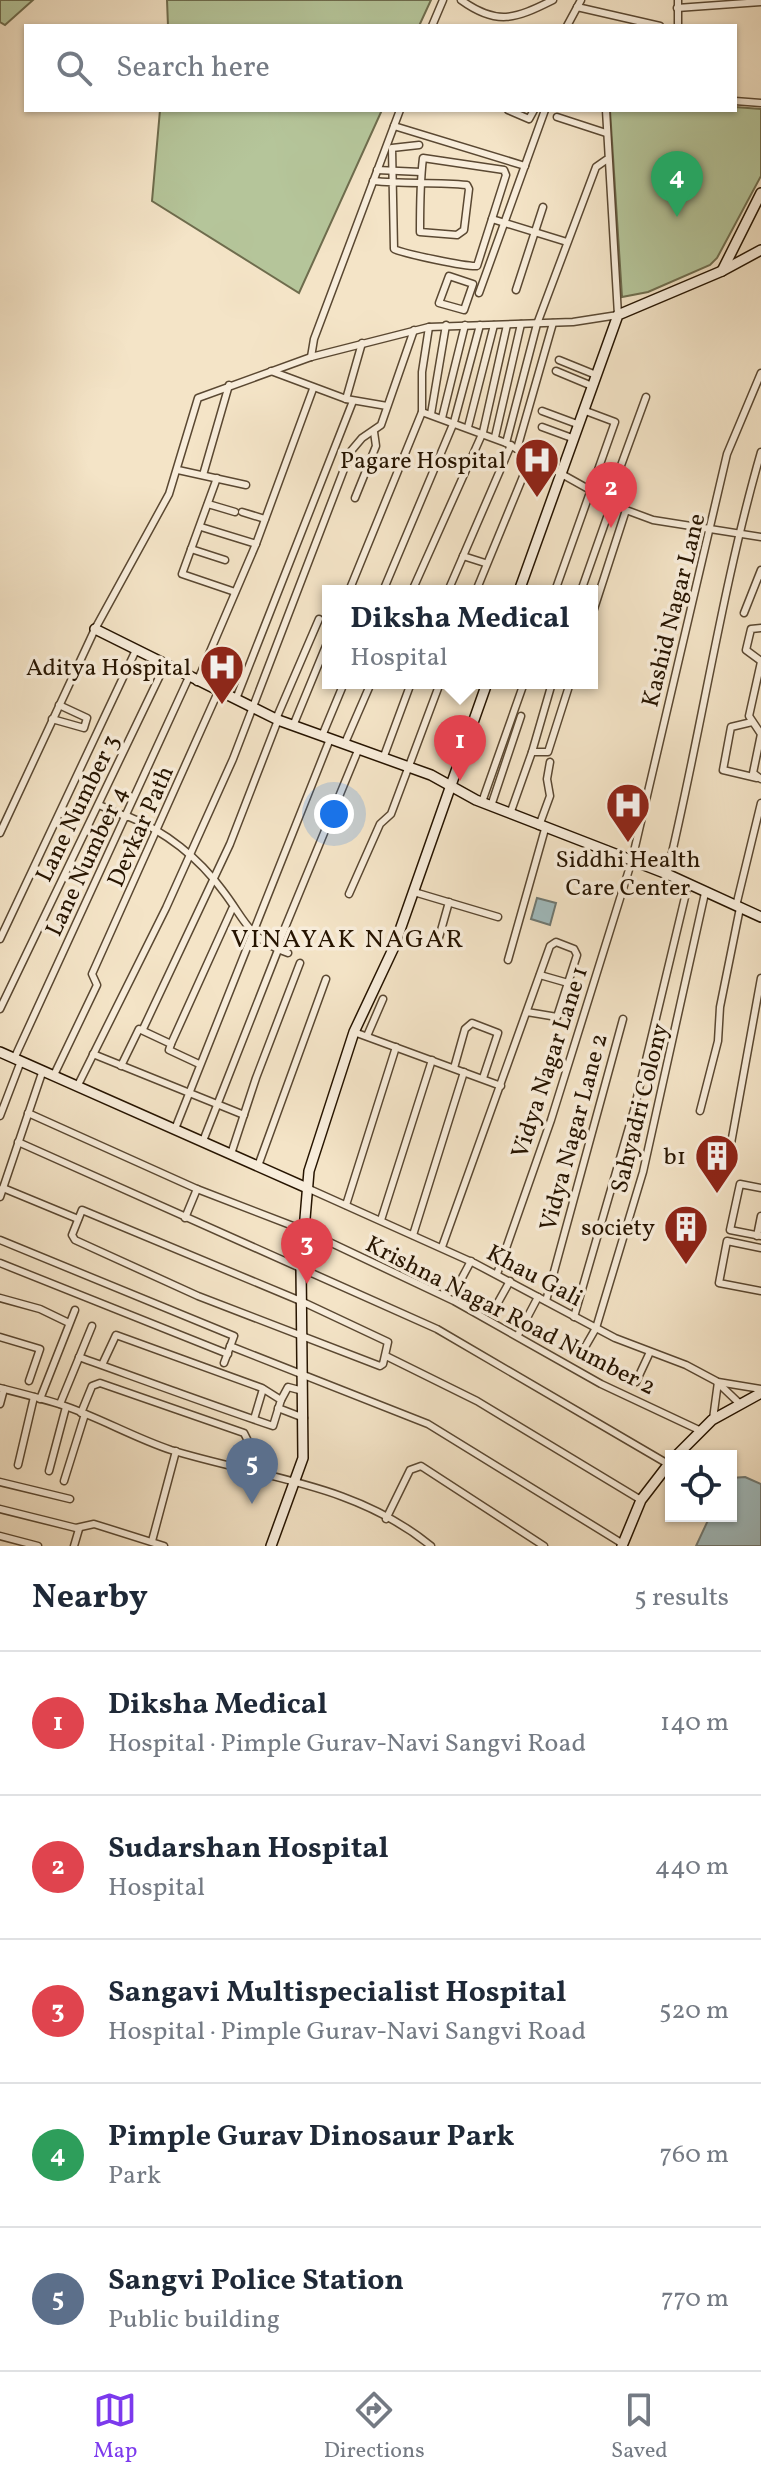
<!DOCTYPE html>
<meta charset="utf-8">
<style>
:root{--surface:#fff;--page:#f6f6f7;--text:#1f2937;--muted:#747a83;--line:#e0e1e3;--accent:#7c3aed}
body{margin:0;font-family:Vollkorn,serif;background:var(--page);color:var(--text)}
.controls{position:absolute;right:24px;bottom:24px;display:grid;overflow:hidden;border-radius:0px;box-shadow:0 2px 6px #0004}
.controls button{width:72px;height:72px;display:grid;place-items:center;padding:0;border:0;border-bottom:2px solid var(--line);background:var(--surface);color:var(--text);font:40px sans-serif}
.you{position:absolute;left:334px;top:814px;width:28px;height:28px;margin:-20px;border:6px solid #fff;border-radius:50%;background:#1a73e8;box-shadow:0 0 0 12px #1a73e833}
.badge{display:grid;place-items:center;width:52px;height:52px;border-radius:50%;background:var(--accent);color:#fff;font-size:26px;font-weight:700}
.pin{position:absolute;translate:-50% -66px;filter:drop-shadow(0 2px 4px #0008)}
.pin::after{content:'';position:absolute;top:42px;width:28px;height:24px;background:inherit;clip-path:polygon(0 0,100% 0,50% 100%)}
.popup{position:absolute;left:322px;top:585px;width:276px;height:104px;box-sizing:border-box;display:grid;place-content:center;border-radius:0px;background:var(--surface);filter:drop-shadow(0 2px 6px #0005);font-size:26px;white-space:nowrap;color:var(--muted)}
.popup b{font-size:30px;color:var(--text)}
.popup::after{content:'';position:absolute;left:50%;top:100%;margin-left:-16px;border:16px solid transparent;border-top-color:var(--surface)}
.list{margin:0;padding:0;list-style:none}
h2{display:flex;justify-content:space-between;align-items:center;height:104px;margin:0;padding:0 32px;font-size:34px}
h2 small{font-size:26px;font-weight:400;color:var(--muted)}
.list li{display:grid;grid-template-columns:52px 1fr auto;gap:24px;align-items:center;box-sizing:border-box;height:144px;padding:0 32px;border-top:2px solid var(--line)}
.list b{display:block;font-size:30px;white-space:nowrap}
.list p{margin:0;font-size:26px;white-space:nowrap;color:var(--muted)}
.list em{font-size:26px;font-style:normal;color:var(--muted)}
.icon{flex:none;width:44px;height:44px;fill:none;stroke:currentColor;stroke-width:2;stroke-linecap:round;stroke-linejoin:round}
.map{position:relative;flex:none;width:761px;height:1546px;overflow:hidden}
.search{position:absolute;background:var(--surface);box-shadow:0 2px 6px #0004;left:24px;right:24px;top:24px;height:88px;display:flex;align-items:center;gap:20px;box-sizing:border-box;padding:0 28px;border-radius:0px;color:var(--muted);font-size:30px}
.sheet{height:824px;background:var(--surface)}
nav{display:flex;justify-content:space-around;align-items:center;box-sizing:border-box;height:112px;border-top:2px solid var(--line);background:var(--surface);font-size:22px;color:var(--muted)}
nav a{display:grid;justify-items:center;gap:4px}
nav .on{color:var(--accent)}
.map>svg:first-child{display:block}
.green{fill:#b5c59a;stroke:#6e6c4d;stroke-width:2}
.water{fill:#a0bcbf;stroke:#6f7973;stroke-width:2}
.lines{fill:none;stroke-linecap:round;stroke-linejoin:round}
.street-casing{stroke:#5a4832;stroke-width:9}
.secondary-casing{stroke:#261400;stroke-width:12}
.street{stroke:#f8eddb;stroke-width:6}
.secondary{stroke:#f8eddb;stroke-width:9}
.labels{text-anchor:middle;stroke-width:7;stroke-linejoin:round;paint-order:stroke}
.poi-label{font-size:24px;fill:#261400;stroke:#f8eddb;text-anchor:end}
.street-label{font-size:24px;fill:#261400;stroke:#f8eddb}
.neighbourhood-label{font-size:26px;letter-spacing:2px;fill:#261400;stroke:#f8eddb}
</style>
<div class="map">
<svg width="761" height="1546" viewBox="0 0 761 1546">
<rect width="100%" height="100%" fill="#f4e4c7"/>
<filter id="stains"><feTurbulence type="fractalNoise" baseFrequency=".0025" numOctaves="4"/><feColorMatrix values="0 0 0 0 .2 0 0 0 0 .09 0 0 0 0 .02 0 0 0 .5 -.17"/></filter>
<radialGradient id="worn" r=".72"><stop offset=".6" stop-color="#630" stop-opacity="0"/><stop offset="1" stop-color="#630" stop-opacity=".3"/></radialGradient>
<g class="green">
<path d="M0,0h33l-28,25 -5,-3z"/>
<path d="M167,0h264l-12,26h-251z"/>
<path d="M735,107l26,2v67l-44,82 -7,7 -62,27 -26,5 -12,-187h125z"/>
<path d="M160,110h222l-83,183 -147,-92z"/>
</g>
<g class="water">
<path d="M537,898l19,5 -6,22 -19,-6z"/>
<path d="M745,1477l16,7v62h-65l14,-30h21v-38z"/>
</g>
<g class="lines">
<g class="street-casing">
<g id="street">
<path d="M461,0c36,26 54,19 92,0"/>
<path d="M678,0v26"/>
<path d="M577,7l83,19"/>
<path d="M677,8l84,-6"/>
<path d="M432,26l11,-26"/>
<path d="M567,26l14,-26"/>
<path d="M735,101l26,2"/>
<path d="M508,110l21,9 5,-9"/>
<path d="M557,117l49,16"/>
<path d="M394,126l131,40"/>
<path d="M377,170l44,2"/>
<path d="M373,181c31,3 63,1 94,4l2,4 -5,41 -7,5 -37,-3c0,-24 0,-50 3,-74l81,12 2,5 -29,91c-10,1 -72,-12 -83,-17l-2,-101 27,-3"/>
<path d="M492,219l75,23"/>
<path d="M449,276l24,8 -9,26 -25,-7z"/>
<path d="M516,290l27,-83"/>
<path d="M479,293l66,-183"/>
<path d="M311,357l3,-18 86,-229"/>
<path d="M559,360l37,15"/>
<path d="M271,371l75,28 41,7"/>
<path d="M556,371l36,15"/>
<path d="M346,399l16,-56"/>
<path d="M542,411l35,13"/>
<path d="M422,412l84,31 120,67 27,10 108,17"/>
<path d="M431,414l15,-89"/>
<path d="M442,418l23,-93"/>
<path d="M468,427l26,-102"/>
<path d="M542,427l30,11"/>
<path d="M495,437l26,-113"/>
<path d="M506,443l31,-119 59,-157 10,-7"/>
<path d="M517,449l36,-126"/>
<path d="M178,470l68,15"/>
<path d="M203,475l26,-90"/>
<path d="M217,478l-35,96 53,18"/>
<path d="M355,498l21,-52 -2,-14"/>
<path d="M608,501l38,-104"/>
<path d="M208,504l27,8"/>
<path d="M242,512l23,7"/>
<path d="M201,527l55,17"/>
<path d="M191,549l34,11"/>
<path d="M463,556l22,7"/>
<path d="M349,591l73,-179v-40l7,-45"/>
<path d="M383,591l71,-169 26,-97"/>
<path d="M412,591l71,-159 24,-107"/>
<path d="M448,591l63,-146"/>
<path d="M476,591l55,-134"/>
<path d="M555,591l60,-169 -32,-12"/>
<path d="M581,591l31,-88"/>
<path d="M744,613l17,-43"/>
<path d="M592,615l34,-105"/>
<path d="M761,628l-10,1 -5,21 15,11"/>
<path d="M761,662l-12,54 12,18 -8,39 8,6"/>
<path d="M197,682l59,-138 57,-155"/>
<path d="M236,699l117,-298"/>
<path d="M52,719l32,9 3,-10 -28,-13"/>
<path d="M276,719l43,-100"/>
<path d="M752,722l-21,5 -8,43 34,8"/>
<path d="M293,726l35,-85"/>
<path d="M322,736l22,-53"/>
<path d="M345,743l26,-60"/>
<path d="M532,752l20,-69"/>
<path d="M384,756l27,-73"/>
<path d="M482,802l42,-119"/>
<path d="M99,805l28,12"/>
<path d="M491,806l30,-90"/>
<path d="M510,814l22,-62h16l22,-69"/>
<path d="M127,816c38,15 72,42 96,75 23,30 25,48 65,62"/>
<path d="M539,826l11,-30 -3,-17 3,-17"/>
<path d="M0,833l95,-204 74,-135 29,-96 113,-41 118,-30 144,-5 45,-7 -12,-205"/>
<path d="M667,874c34,-140 54,-283 94,-422"/>
<path d="M414,892l84,25"/>
<path d="M349,894l31,-70 11,-10 49,-131"/>
<path d="M736,906l25,-103"/>
<path d="M0,939l136,-289"/>
<path d="M438,941l11,-39"/>
<path d="M277,947l82,-199"/>
<path d="M508,960l37,-131"/>
<path d="M540,975l28,8"/>
<path d="M0,1009l165,-344"/>
<path d="M143,1029l87,-185 48,-124"/>
<path d="M354,1032l147,54"/>
<path d="M367,1036l16,-37"/>
<path d="M171,1044l61,-135"/>
<path d="M93,1054l151,61"/>
<path d="M14,1059l175,-382"/>
<path d="M121,1066l18,-37 32,15 -2,6 30,14"/>
<path d="M454,1068l11,-39 7,-6 26,10 -15,45"/>
<path d="M54,1075l43,-90 -5,-11 126,-282"/>
<path d="M78,1085l88,-177 67,-149 118,-308 11,-13 19,-13 33,-95"/>
<path d="M700,1111l18,-70 2,-34 20,-99"/>
<path d="M28,1113l169,76 109,42 148,70 147,83 98,46"/>
<path d="M0,1116l21,-55"/>
<path d="M175,1129l155,-390"/>
<path d="M203,1141l75,-191"/>
<path d="M18,1142l419,187 231,135"/>
<path d="M730,1149l31,-171"/>
<path d="M231,1154l25,-76 44,-115"/>
<path d="M258,1166l68,-187"/>
<path d="M3,1188l75,31"/>
<path d="M307,1188l167,75 141,75 71,27 30,16 23,22"/>
<path d="M761,1188l-21,-4 -10,46 31,6"/>
<path d="M0,1197l43,-127"/>
<path d="M346,1205l50,-158"/>
<path d="M82,1210l221,92 85,40 -5,22 -3,2 -182,-70 -123,-56 -3,-5z"/>
<path d="M185,1218l12,-29"/>
<path d="M381,1220l51,-160"/>
<path d="M413,1235l51,-163"/>
<path d="M757,1236l4,-20"/>
<path d="M0,1240l234,96 -10,27"/>
<path d="M442,1247l108,-301 6,-4 18,7 3,6 -20,62 -30,-5"/>
<path d="M761,1248l-34,-7 -8,42 42,8"/>
<path d="M471,1261l-15,28 15,9"/>
<path d="M0,1263l228,91"/>
<path d="M497,1274l54,-154 81,-260 95,-406 34,-81"/>
<path d="M0,1298l40,11 29,14"/>
<path d="M546,1301l77,-282"/>
<path d="M496,1306l14,-25"/>
<path d="M574,1317l60,-207 52,-217"/>
<path d="M518,1335l20,-38"/>
<path d="M0,1337l40,12 -11,32"/>
<path d="M230,1346l198,78 195,120"/>
<path d="M581,1354l15,-26 47,-156 62,-279"/>
<path d="M386,1356l91,45 164,99"/>
<path d="M79,1357c64,23 129,47 194,69l8,-26 -19,-12 -146,-53 -14,30"/>
<path d="M636,1382l14,-30"/>
<path d="M0,1388c20,5 40,10 59,16 38,12 73,33 112,46 91,28 183,33 260,96"/>
<path d="M40,1399l35,-89"/>
<path d="M281,1400l7,-13 15,4"/>
<path d="M0,1404l4,-15"/>
<path d="M60,1404l32,-78"/>
<path d="M278,1408l26,10"/>
<path d="M81,1413l11,-27 8,-3 144,50 4,8 -11,26"/>
<path d="M254,1419l9,-30"/>
<path d="M713,1419l5,-37 43,7"/>
<path d="M18,1465l16,-68"/>
<path d="M49,1471l17,-64"/>
<path d="M64,1481l21,-67"/>
<path d="M0,1482l70,17"/>
<path d="M0,1509l76,19 18,-4 70,22"/>
<path d="M386,1519l24,-49 11,-4 123,80"/>
<path d="M0,1536l38,10"/>
<path d="M152,1541l24,-90"/>
<path d="M74,1546l5,-17"/>
</g>
</g>
<g class="secondary-casing">
<g id="secondary">
<path d="M722,271l39,-78"/>
<path d="M519,591l99,-276 104,-44 39,-21"/>
<path d="M95,629l183,91 153,55 45,25 191,74 94,43"/>
<path d="M0,1052l307,136"/>
<path d="M676,1456l36,-36 49,-27"/>
<path d="M271,1546l32,-88 -2,-192 8,-95 45,-139 40,-85 93,-264"/>
<path d="M622,1546l19,-46 30,-39"/>
</g>
</g>
<use href="#street" class="street"/>
<use href="#secondary" class="secondary"/>
</g>
<defs>
<g id="hospital-pin" transform="scale(2.3)"><path d="M0 17L-7.5 6A9.5 9.5 0 1 1 7.5 6Z" fill="#8f2418" stroke="#f8eddb"/><path d="M-5-5h3v3.5h4V-5h3V5h-3V1.5h-4V5h-3Z" fill="#fff"/></g>
<g id="building-pin" transform="scale(2.3)"><path d="M0 17L-7.5 6A9.5 9.5 0 1 1 7.5 6Z" fill="#8f2418" stroke="#f8eddb"/><path d="M-4-6H4V6H1V3H-1V6H-4ZM-2.5-4.3h1.7v1.8h-1.7ZM.8-4.3h1.7v1.8H.8ZM-2.5-1h1.7V.8h-1.7ZM.8-1h1.7V.8H.8Z" fill="#fff"/></g>
</defs>
<g fill-rule="evenodd">
<use href="#hospital-pin" x="537" y="460"/>
<use href="#hospital-pin" x="222" y="667"/>
<use href="#hospital-pin" x="628" y="805"/>
<use href="#building-pin" x="717" y="1156"/>
<use href="#building-pin" x="686" y="1227"/>
</g>
<g class="labels">
<g class="poi-label">
<text x="506" y="468">Pagare Hospital</text>
<text x="191" y="675">Aditya Hospital</text>
<text x="628" y="867" text-anchor="middle">Siddhi Health<tspan x="628" dy="28">Care Center</tspan></text>
<text x="686" y="1164">b1</text>
<text x="655" y="1235">society</text>
</g>
<g class="street-label">
<text transform="translate(673 610) rotate(-76)" y="8">Kashid Nagar Lane</text>
<text transform="translate(77 808) rotate(-64)" y="8">Lane Number 3</text>
<text transform="translate(140 826) rotate(-66)" y="8">Devkar Path</text>
<text transform="translate(86 861) rotate(-65)" y="8">Lane Number 4</text>
<text transform="translate(549 1062) rotate(-72)" y="8">Vidya Nagar Lane 1</text>
<text transform="translate(639 1108) rotate(-76)" y="8">Sahyadri Colony</text>
<text transform="translate(573 1132) rotate(-75)" y="8">Vidya Nagar Lane 2</text>
<text transform="translate(535 1275) rotate(28)" y="8">Khau Gali</text>
<text transform="translate(511 1315) rotate(27)" y="8">Krishna Nagar Road Number 2</text>
</g>
<g class="neighbourhood-label">
<text x="348" y="947">VINAYAK NAGAR</text>
</g>
</g>
<rect width="100%" height="100%" filter="url(#stains)"/>
<rect width="100%" height="100%" fill="url(#worn)"/>
</svg>
<div class="controls">
<button><svg class="icon" aria-label="locate" viewBox="0 0 24 24"><circle cx="12" cy="12" r="6"/><path d="M12 2v4M12 18v4M2 12h4M18 12h4"/></svg></button>
</div>
<div class="you"></div>
<div class="pin badge" style="left:460px;top:781px;background:#e0444e">1</div>
<div class="popup"><b>Diksha Medical</b>Hospital</div>
<div class="pin badge" style="left:611px;top:528px;background:#e0444e">2</div>
<div class="pin badge" style="left:307px;top:1284px;background:#e0444e">3</div>
<div class="pin badge" style="left:677px;top:217px;background:#2e9e5b">4</div>
<div class="pin badge" style="left:252px;top:1504px;background:#5c6f8a">5</div>
<div class="search"><svg class="icon" aria-label="search" viewBox="0 0 24 24"><circle cx="10" cy="10" r="6"/><path d="M15 15l6 6"/></svg>Search here</div>
</div>
<section class="sheet">
<h2>Nearby<small>5 results</small></h2>
<ul class="list">
<li><span class="badge" style="background:#e0444e">1</span><div><b>Diksha Medical</b><p>Hospital · Pimple Gurav-Navi Sangvi Road</p></div><em>140 m</em></li>
<li><span class="badge" style="background:#e0444e">2</span><div><b>Sudarshan Hospital</b><p>Hospital</p></div><em>440 m</em></li>
<li><span class="badge" style="background:#e0444e">3</span><div><b>Sangavi Multispecialist Hospital</b><p>Hospital · Pimple Gurav-Navi Sangvi Road</p></div><em>520 m</em></li>
<li><span class="badge" style="background:#2e9e5b">4</span><div><b>Pimple Gurav Dinosaur Park</b><p>Park</p></div><em>760 m</em></li>
<li><span class="badge" style="background:#5c6f8a">5</span><div><b>Sangvi Police Station</b><p>Public building</p></div><em>770 m</em></li>
</ul>
</section>
<nav>
<a class="on"><svg class="icon" aria-label="map" viewBox="0 0 24 24"><path d="M3 6l6-2 6 2 6-2v14l-6 2-6-2-6 2zM9 4v14M15 6v14"/></svg>Map</a>
<a><svg class="icon" aria-label="directions" viewBox="0 0 24 24"><path d="M12 3l9 9-9 9-9-9zM9 14v-3h6M13 9l2 2-2 2"/></svg>Directions</a>
<a><svg class="icon" aria-label="saved" viewBox="0 0 24 24"><path d="M7 4h10v16l-5-4-5 4z"/></svg>Saved</a>
</nav>
